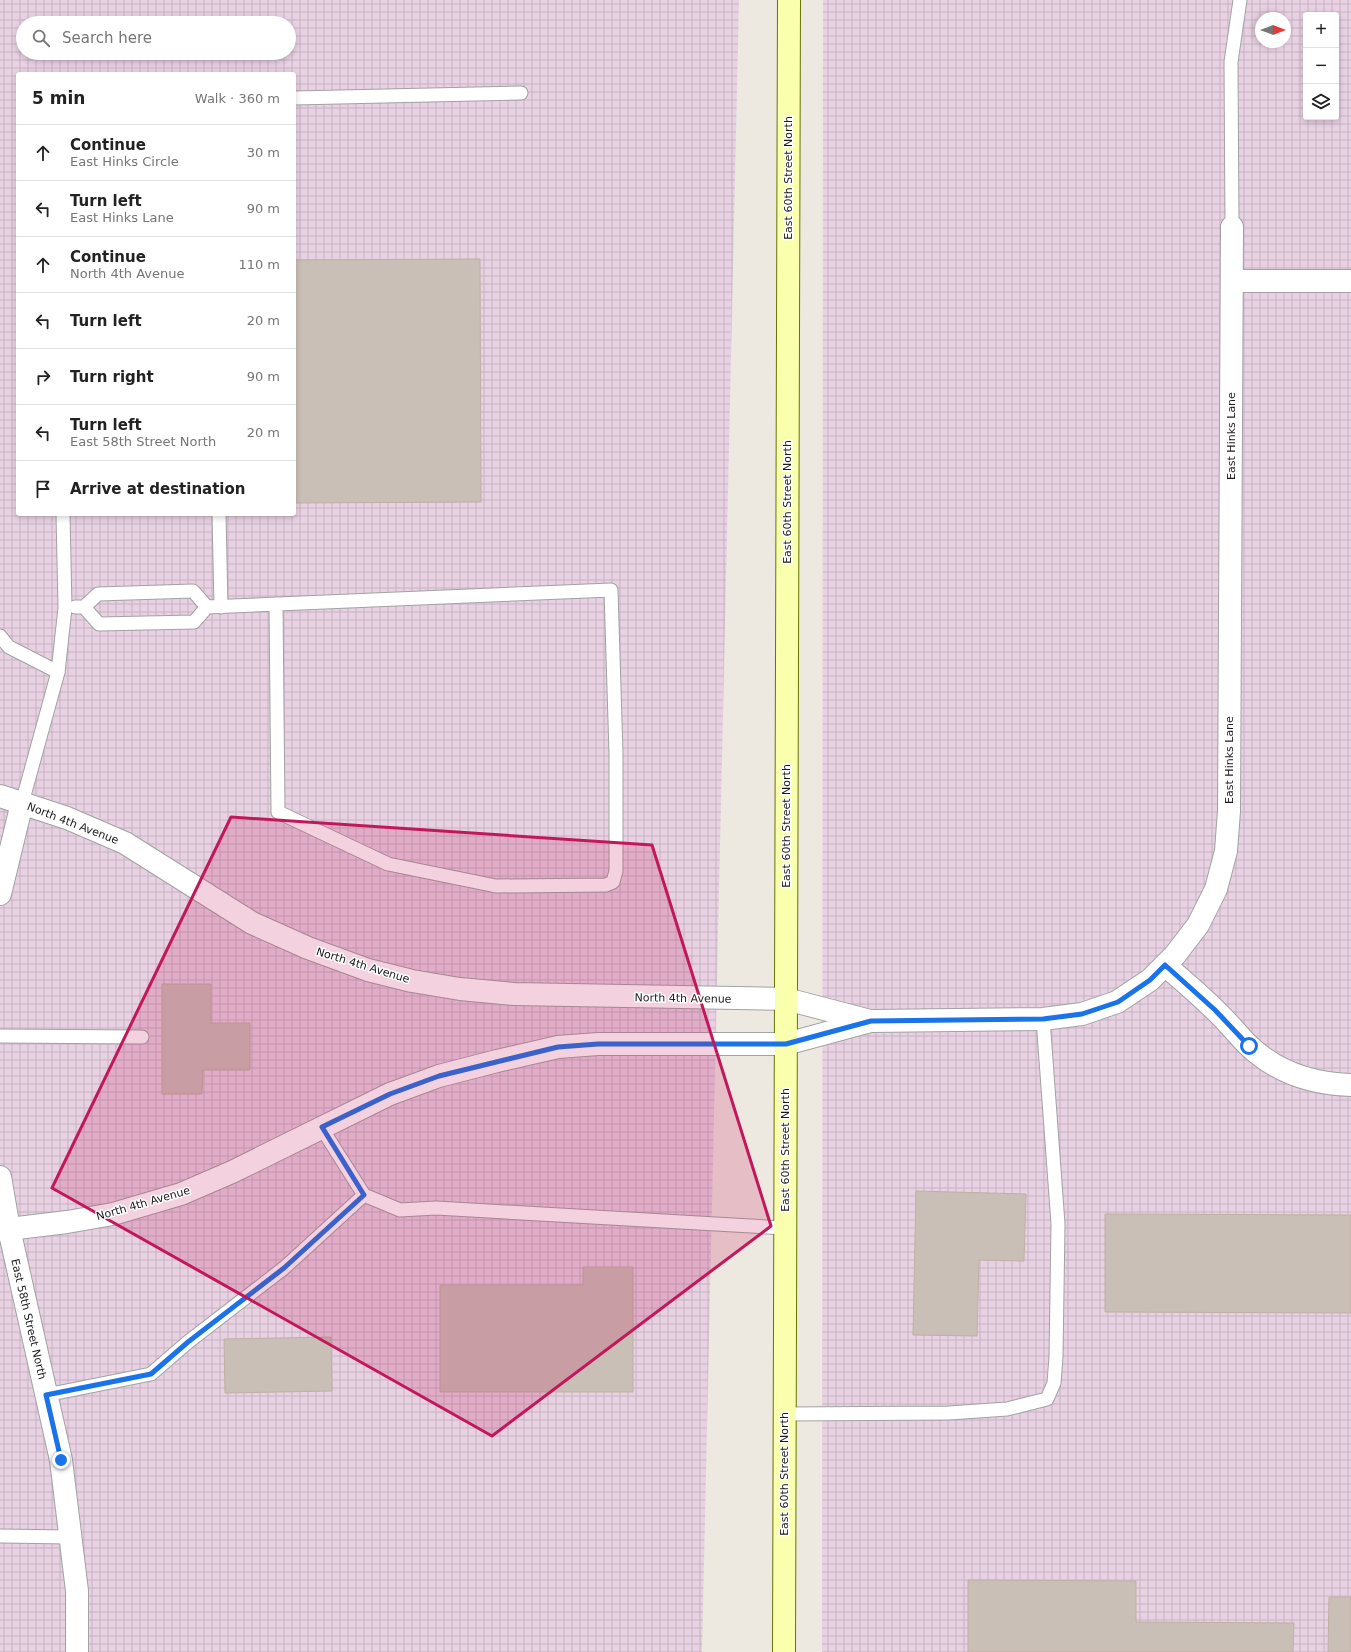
<!DOCTYPE html>
<meta charset="utf-8">
<style>
:root{--surface:#fff;--page:#f6f6f6;--text:#222;--muted:#767676;--line:#e0e0e0}
body{margin:0;font-family:"DejaVu Sans",sans-serif;background:var(--page);color:var(--text)}
.controls{position:absolute;right:12px;top:12px;display:grid;overflow:hidden;border-radius:4px;box-shadow:0 2px 6px #0003}
.controls button{width:36px;height:36px;display:grid;place-items:center;padding:0;border:0;border-bottom:1px solid var(--line);background:var(--surface);color:var(--text);font:20px sans-serif}
.compass{position:absolute;left:1255px;top:12px;width:36px;height:36px;border-radius:50%;background:var(--surface);box-shadow:0 2px 6px #0003;rotate:90deg}
.stop{position:absolute;width:12px;height:12px;margin:-9px;border:3px solid #1a73e8;border-radius:50%;background:#fff}
.stop.end{background:#1a73e8;border-color:#fff;box-shadow:0 1px 4px #0008}
.list{margin:0;padding:0;list-style:none}
h2{display:flex;justify-content:space-between;align-items:center;height:52px;margin:0;padding:0 16px;font-size:17px}
h2 small{font-size:13px;font-weight:400;color:var(--muted)}
.list li{display:grid;grid-template-columns:26px 1fr auto;gap:12px;align-items:center;box-sizing:border-box;height:56px;padding:0 16px;border-top:1px solid var(--line)}
.list b{display:block;font-size:15px;white-space:nowrap}
.list p{margin:0;font-size:13px;white-space:nowrap;color:var(--muted)}
.list em{font-size:13px;font-style:normal;color:var(--muted)}
.icon{flex:none;width:22px;height:22px;fill:none;stroke:currentColor;stroke-width:2;stroke-linecap:round;stroke-linejoin:round}
.map{position:relative;flex:none;width:1351px;height:1652px;overflow:hidden}
.search{position:absolute;background:var(--surface);box-shadow:0 2px 6px #0003;left:16px;top:16px;width:280px;height:44px;display:flex;align-items:center;gap:10px;box-sizing:border-box;padding:0 14px;border-radius:22px;color:var(--muted);font-size:15px}
.panel{position:absolute;background:var(--surface);box-shadow:0 2px 6px #0003;left:16px;top:72px;width:280px;height:444px;border-radius:4px}
.map>svg:first-child{display:block}
.industrial{fill:url(#industrial-grid);fill-rule:evenodd}
.building{fill:#cabfb6;stroke:#c1afa1}
.lines{fill:none;stroke-linecap:round;stroke-linejoin:round}
.service-casing{stroke:#a2a2a2;stroke-width:15}
.minor-casing{stroke:#a2a2a2;stroke-width:24}
.tertiary-casing{stroke:#a2a2a2;stroke-width:24}
.secondary-casing{stroke:#667500;stroke-width:24}
.service{stroke:#fff;stroke-width:13}
.minor{stroke:#fff;stroke-width:22}
.tertiary{stroke:#fff;stroke-width:22}
.secondary{stroke:#f9ffad;stroke-width:22}
.route{stroke:#1a73e8;stroke-width:5}
.marked{fill:#c2185b;fill-opacity:0.2;stroke:#c2185b;stroke-width:3;stroke-linejoin:round}
.labels{text-anchor:middle;stroke-width:3;stroke-linejoin:round;paint-order:stroke}
.street-label{font-size:11px;fill:#1b1b1b;stroke:#fff}
</style>
<div class="map">
<svg width="1351" height="1652" viewBox="0 0 1351 1652">
<defs>
<pattern id="industrial-grid" width="8" height="8" patternUnits="userSpaceOnUse"><rect width="8" height="8" fill="#e8d1e3"/><path d="M0 4h8M4 0v8" fill="none" stroke="#c6b3c2"/></pattern>
</defs>
<rect width="100%" height="100%" fill="#eee9e0"/>
<g class="industrial">
<path d="M0,0h739l-37,1652h-702zM23,23h266v30h-266zM18,74h276v440h-276z"/>
<path d="M823,0h528v1652h-529zM1306,15h30v102h-30zM1261,18h24v24h-24z"/>
</g>
<g class="building">
<path d="M480,259l1,243 -187,1v-243z"/>
<path d="M162,984h49v39h39v47h-47l-1,24h-40z"/>
<path d="M916,1191l110,3 -2,67 -45,-1 -2,76 -64,-1z"/>
<path d="M1105,1214l246,1v98l-246,-1z"/>
<path d="M583,1267h50v125h-193v-107h143z"/>
<path d="M331,1337l1,54 -107,2 -1,-54z"/>
<path d="M968,1580l168,1v41l158,1 -1,29h-325z"/>
<path d="M1329,1597h22v55h-23z"/>
</g>
<g class="lines">
<g class="service-casing">
<g id="service">
<path d="M294,98l227,-5"/>
<path d="M1232,227l-1,-165 9,-62"/>
<path d="M219,514l2,93"/>
<path d="M75,607h9l14,-13 95,-3 14,16"/>
<path d="M84,607l15,17 95,-2 13,-15 404,-17 5,164v117l-3,11 -7,3 -110,1 -108,-22 -110,-52 -2,-208"/>
<path d="M0,636l9,11 49,25"/>
<path d="M22,803l36,-131 7,-64 -2,-94"/>
<path d="M0,1036l142,1"/>
<path d="M321,1127l43,68 36,15 36,-2 349,20"/>
<path d="M46,1395l105,-21 37,-32 96,-74 80,-73"/>
<path d="M785,1414l164,-1 58,-4 40,-10 7,-16 2,-26 2,-133 -15,-205"/>
<path d="M0,1536l70,1"/>
</g>
</g>
<g class="minor-casing">
<g id="minor">
<path d="M1232,281h119"/>
<path d="M0,894l22,-91"/>
<path d="M1165,965c17,15 34,29 50,45 12,11 22,24 33,35 28,27 65,39 103,40"/>
<path d="M786,999l84,22"/>
<path d="M786,1044l85,-23 172,-2 39,-5 35,-12 33,-22 25,-25 23,-30 18,-36 10,-38 3,-40 3,-584"/>
<path d="M0,1177l9,52 52,231 16,131v61"/>
</g>
</g>
<g class="tertiary-casing">
<g id="tertiary">
<path d="M0,796l67,22 58,25 127,80 56,25 60,22 44,11 48,8 54,5 272,5"/>
<path d="M0,1230l67,-8 46,-8 68,-20 51,-22 158,-78 49,-18 58,-15 61,-14 40,-3h188"/>
</g>
</g>
<g class="secondary-casing">
<path id="secondary" d="M784,1652l5,-1652"/>
</g>
<use href="#service" class="service"/>
<use href="#minor" class="minor"/>
<use href="#tertiary" class="tertiary"/>
<use href="#secondary" class="secondary"/>
</g>
<g class="lines">
<path class="route" d="M61,1460l-15,-65 105,-21 37,-32 96,-74 80,-73 -42,-68 68,-33 49,-18 119,-29 40,-3h188l85,-23 172,-2 39,-5 36,-12 32,-22 15,-15 50,45 34,36"/>
</g>
<path class="marked" d="M231,817l421,28 119,381 -279,210 -440,-248z"/>
<g class="labels">
<g class="street-label">
<text transform="translate(788 178) rotate(-90)" y="4">East 60th Street North</text>
<text transform="translate(1231 436) rotate(-90)" y="4">East Hinks Lane</text>
<text transform="translate(787 502) rotate(-90)" y="4">East 60th Street North</text>
<text transform="translate(1229 760) rotate(-90)" y="4">East Hinks Lane</text>
<text transform="translate(73 823) rotate(21)" y="4">North 4th Avenue</text>
<text transform="translate(786 826) rotate(-90)" y="4">East 60th Street North</text>
<text transform="translate(363 965) rotate(17)" y="4">North 4th Avenue</text>
<text transform="translate(683 998) rotate(1)" y="4">North 4th Avenue</text>
<text transform="translate(785 1150) rotate(-90)" y="4">East 60th Street North</text>
<text transform="translate(143 1203) rotate(-16)" y="4">North 4th Avenue</text>
<text transform="translate(29 1319) rotate(77)" y="4">East 58th Street North</text>
<text transform="translate(784 1474) rotate(-90)" y="4">East 60th Street North</text>
</g>
</g>
</svg>
<div class="controls">
<button>+</button>
<button>−</button>
<button><svg class="icon" aria-label="layers" viewBox="0 0 24 24"><path d="M12 4l9 5-9 5-9-5zM3 14l9 5 9-5"/></svg></button>
</div>
<svg class="compass" viewBox="-18 -18 36 36"><path d="M0-13l5 13h-10z" fill="#e53935"/><path d="M0 13l5-13h-10z" fill="#767676"/></svg>
<div class="stop" style="left:1249px;top:1046px"></div>
<div class="stop end" style="left:61px;top:1460px"></div>
<div class="search"><svg class="icon" aria-label="search" viewBox="0 0 24 24"><circle cx="10" cy="10" r="6"/><path d="M15 15l6 6"/></svg>Search here</div>
<section class="panel">
<h2>5 min<small>Walk · 360 m</small></h2>
<ul class="list">
<li><svg class="icon" aria-label="ahead" viewBox="0 0 24 24"><path d="M12 20V5M6 11l6-6 6 6"/></svg><div><b>Continue</b><p>East Hinks Circle</p></div><em>30 m</em></li>
<li><svg class="icon" aria-label="left" viewBox="0 0 24 24"><path d="M17 20v-9H6M10 6l-5 5 5 5"/></svg><div><b>Turn left</b><p>East Hinks Lane</p></div><em>90 m</em></li>
<li><svg class="icon" aria-label="ahead" viewBox="0 0 24 24"><path d="M12 20V5M6 11l6-6 6 6"/></svg><div><b>Continue</b><p>North 4th Avenue</p></div><em>110 m</em></li>
<li><svg class="icon" aria-label="left" viewBox="0 0 24 24"><path d="M17 20v-9H6M10 6l-5 5 5 5"/></svg><div><b>Turn left</b></div><em>20 m</em></li>
<li><svg class="icon" aria-label="right" viewBox="0 0 24 24"><path d="M7 20v-9h11M14 6l5 5-5 5"/></svg><div><b>Turn right</b></div><em>90 m</em></li>
<li><svg class="icon" aria-label="left" viewBox="0 0 24 24"><path d="M17 20v-9H6M10 6l-5 5 5 5"/></svg><div><b>Turn left</b><p>East 58th Street North</p></div><em>20 m</em></li>
<li><svg class="icon" aria-label="arrive" viewBox="0 0 24 24"><path d="M6 21V4h12l-3 4 3 4H6"/></svg><div><b>Arrive at destination</b></div></li>
</ul>
</section>
</div>
